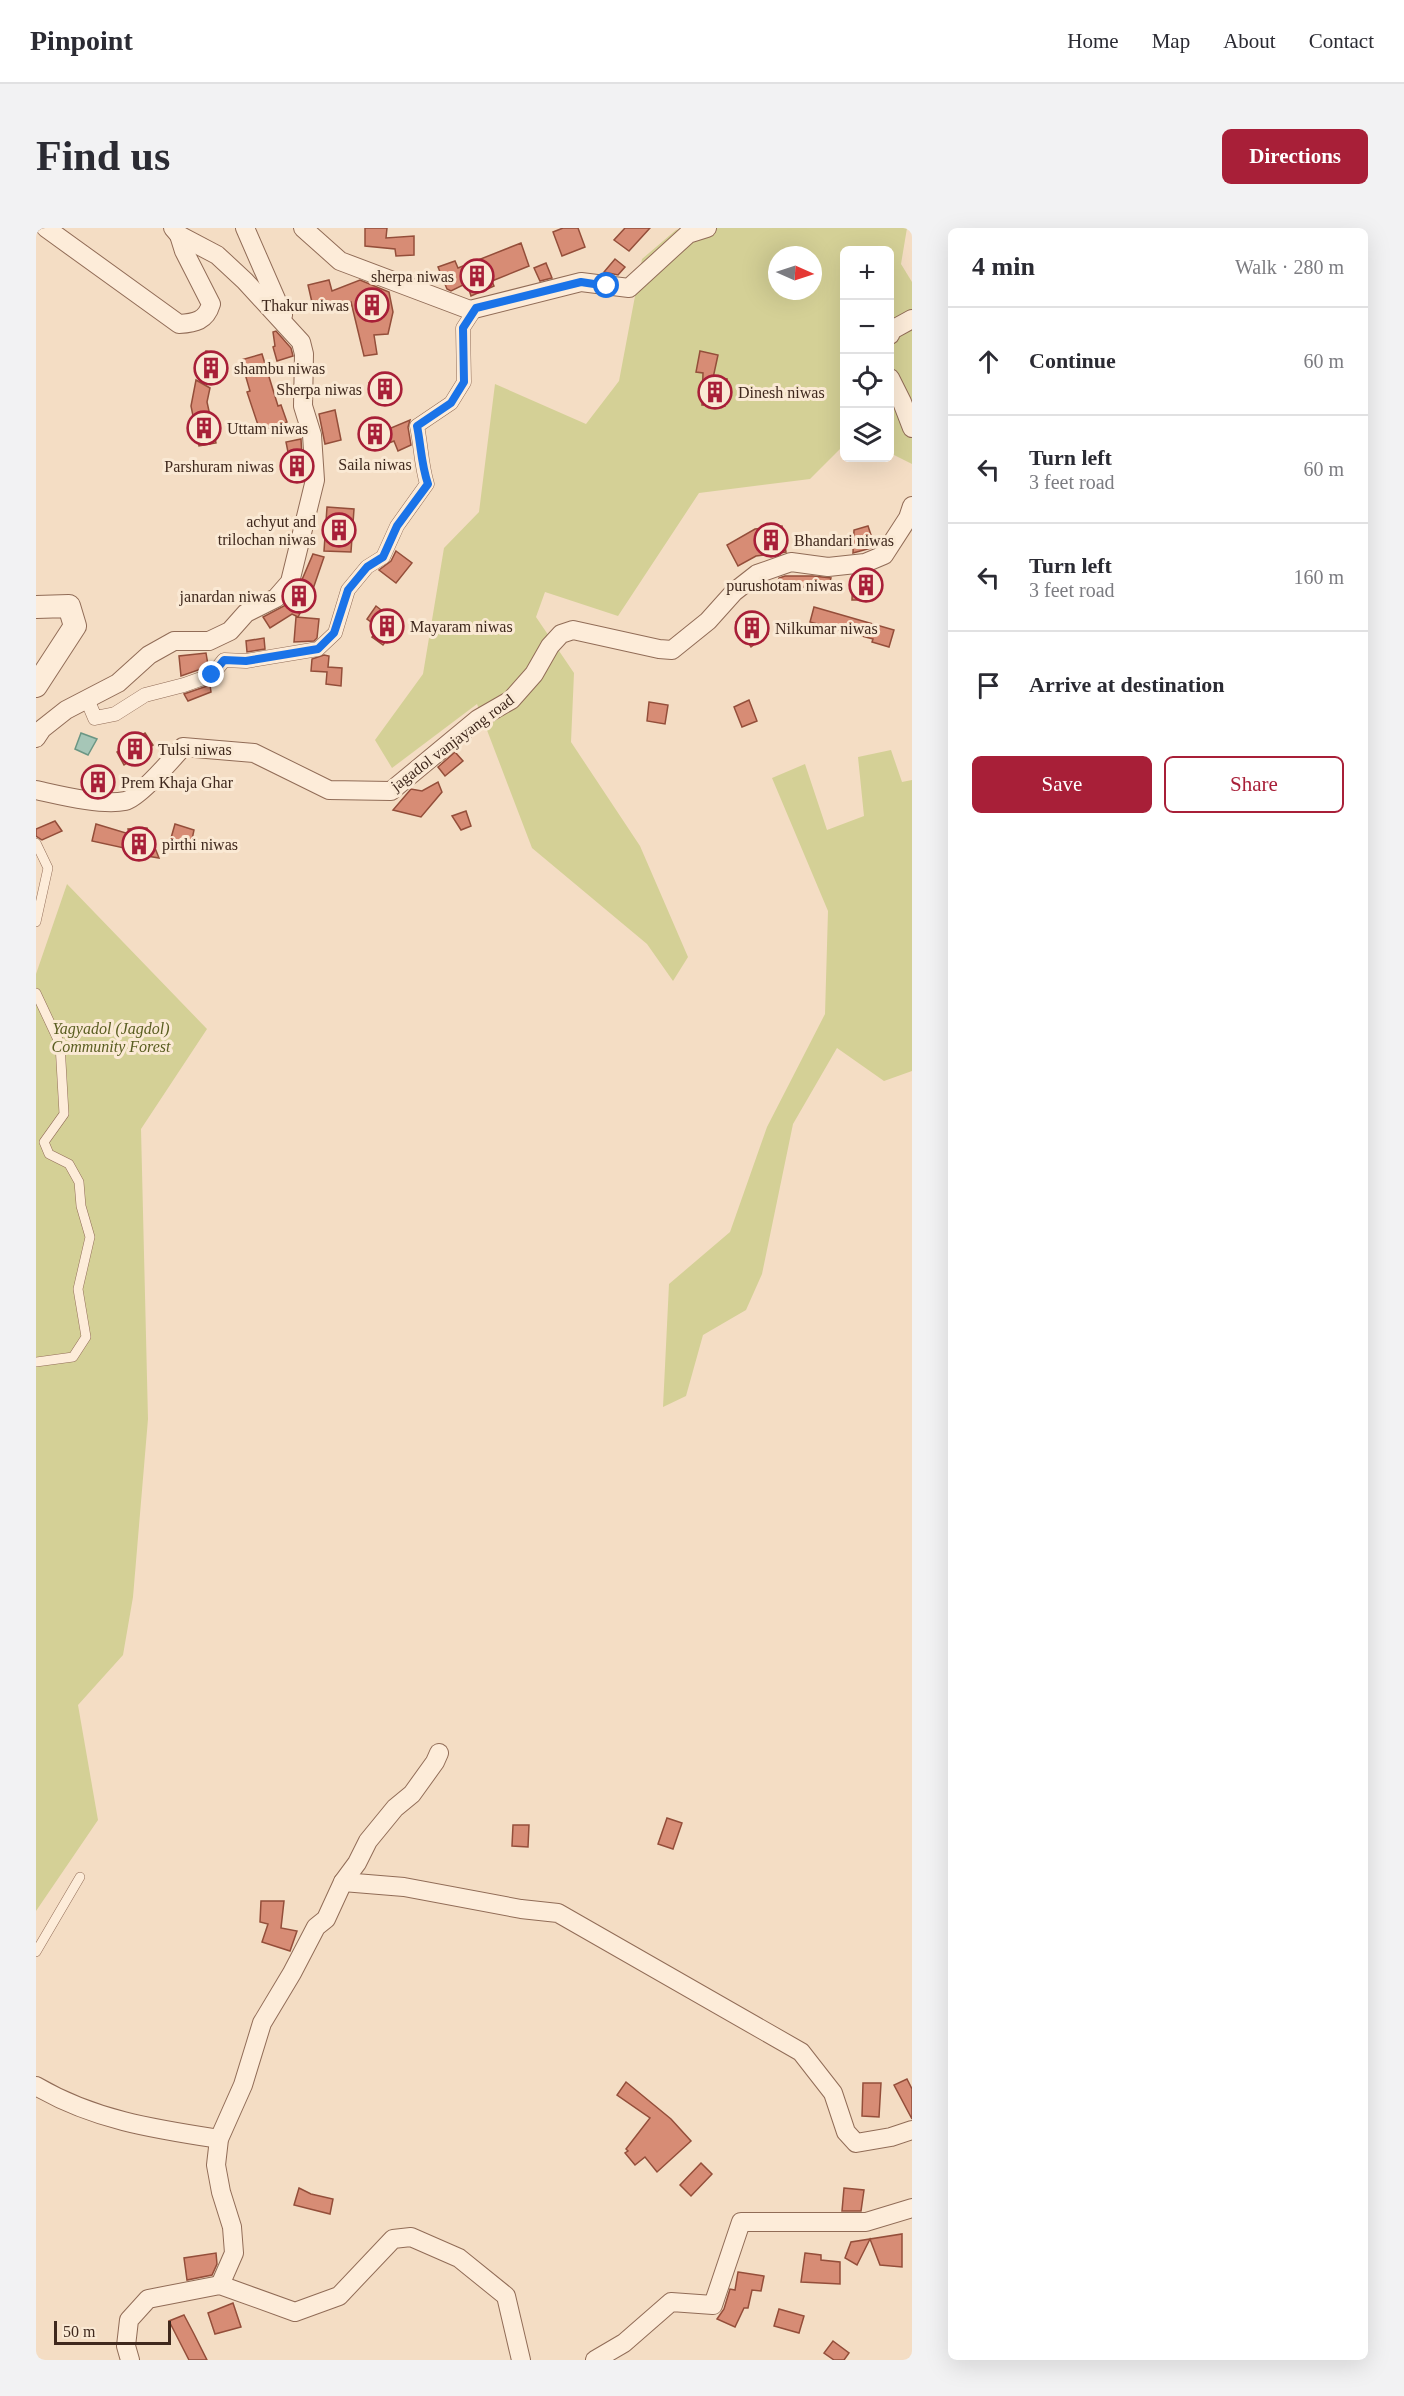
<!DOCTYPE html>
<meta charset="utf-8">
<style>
:root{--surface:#fff;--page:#f2f2f3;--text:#2b2b33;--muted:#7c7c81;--line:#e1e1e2;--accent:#a81f38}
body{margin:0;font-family:"Times New Roman",serif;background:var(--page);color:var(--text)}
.controls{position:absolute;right:18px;top:18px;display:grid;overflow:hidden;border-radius:9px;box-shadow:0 6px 24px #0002}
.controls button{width:54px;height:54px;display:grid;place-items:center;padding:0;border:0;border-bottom:2px solid var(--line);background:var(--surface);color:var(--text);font:30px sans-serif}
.compass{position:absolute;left:732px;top:18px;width:54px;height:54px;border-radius:50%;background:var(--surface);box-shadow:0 6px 24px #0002;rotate:93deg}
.scale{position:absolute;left:18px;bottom:15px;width:117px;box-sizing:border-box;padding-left:6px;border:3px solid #3f281d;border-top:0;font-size:16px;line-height:21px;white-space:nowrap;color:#3f281d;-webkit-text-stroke:4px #fae9d4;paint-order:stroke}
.stop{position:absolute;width:18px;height:18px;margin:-14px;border:4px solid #1a73e8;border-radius:50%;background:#fff}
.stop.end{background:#1a73e8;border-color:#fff;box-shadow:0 2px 6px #0008}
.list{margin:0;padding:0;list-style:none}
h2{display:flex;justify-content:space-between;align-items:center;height:78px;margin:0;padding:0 24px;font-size:26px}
h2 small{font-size:20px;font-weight:400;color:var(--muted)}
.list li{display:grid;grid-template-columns:39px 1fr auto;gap:18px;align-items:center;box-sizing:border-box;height:108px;padding:0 24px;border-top:2px solid var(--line)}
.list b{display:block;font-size:22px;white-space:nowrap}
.list p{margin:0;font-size:20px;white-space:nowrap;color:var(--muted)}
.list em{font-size:20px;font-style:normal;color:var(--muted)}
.actions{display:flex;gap:12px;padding:18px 24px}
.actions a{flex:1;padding:14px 0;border:2px solid var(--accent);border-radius:9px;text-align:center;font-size:21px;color:var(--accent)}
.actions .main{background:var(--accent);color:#fff}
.icon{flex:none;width:33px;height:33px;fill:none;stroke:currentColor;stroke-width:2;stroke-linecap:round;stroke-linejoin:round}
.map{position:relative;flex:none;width:876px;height:2132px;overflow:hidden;border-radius:9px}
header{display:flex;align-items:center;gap:36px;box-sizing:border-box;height:84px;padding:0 30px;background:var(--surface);border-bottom:2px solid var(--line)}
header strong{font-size:28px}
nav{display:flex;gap:33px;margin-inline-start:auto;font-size:21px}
.intro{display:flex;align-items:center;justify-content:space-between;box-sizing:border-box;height:144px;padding:0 36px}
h1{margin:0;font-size:42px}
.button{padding:15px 27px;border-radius:9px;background:var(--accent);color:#fff;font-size:21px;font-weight:700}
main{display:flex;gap:36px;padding:0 36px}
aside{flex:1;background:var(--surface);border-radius:9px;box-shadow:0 6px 24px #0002}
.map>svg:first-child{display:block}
.green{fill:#d4d096;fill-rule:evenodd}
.water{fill:#a6c6b7;stroke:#6b9684;stroke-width:1.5}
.building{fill:#d78c75;stroke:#944e3a;stroke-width:1.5}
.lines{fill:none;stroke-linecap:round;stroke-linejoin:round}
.service-casing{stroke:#916c57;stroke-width:10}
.pedestrian-casing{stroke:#916c57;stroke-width:15}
.minor-casing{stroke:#916c57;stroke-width:20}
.tertiary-casing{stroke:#916c57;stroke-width:24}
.service{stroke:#fdecd9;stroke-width:9}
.pedestrian{stroke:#fdecd9;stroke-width:14}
.minor{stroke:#fdecd9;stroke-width:18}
.tertiary{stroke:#fdecd9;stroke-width:22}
.route{stroke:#1a73e8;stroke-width:8}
.labels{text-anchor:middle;stroke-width:6;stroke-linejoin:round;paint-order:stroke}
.poi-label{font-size:16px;fill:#3f281d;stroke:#fae9d4;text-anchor:start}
.street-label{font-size:16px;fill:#3f281d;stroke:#fae9d4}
.park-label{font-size:16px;font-style:italic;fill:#5a5e21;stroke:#fae9d4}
</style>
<header>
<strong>Pinpoint</strong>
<nav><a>Home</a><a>Map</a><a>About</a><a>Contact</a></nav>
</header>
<div class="intro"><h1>Find us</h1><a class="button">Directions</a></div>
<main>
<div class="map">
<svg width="876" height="2132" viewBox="0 0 876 2132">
<rect width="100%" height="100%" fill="#f4ddc4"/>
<g class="green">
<path d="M647,0h224l-6,36 11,18v182l-22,-11v-203h-46v195l-34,34 -111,14 -81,123 -73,-24 -9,25 38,56 -3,69 69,104 48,111 -15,24 -26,-37 -115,-96 -55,-144 -85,64 -17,-28 48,-66 21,-126 35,-36 16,-128 91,40 33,-43 23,-122 34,-29zM741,27h36v36h-36z"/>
<path d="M855,522l11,32 10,-2v291l-28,10 -47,-33 -44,76 -31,150 -16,36 -43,25 -17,61 -23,11 6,-123 61,-52 37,-105 58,-113 3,-103 -56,-133 33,-14 22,66 37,-14 -6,-59z"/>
<path d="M31,656l140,145 -66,100 7,290 -15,178 -10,58 -45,50 20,115 -62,91v-937z"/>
</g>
<path class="water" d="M45,505l16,6 -9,16 -13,-6z"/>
<g class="building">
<path d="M329,0h22l-1,10 28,-2v19l-18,1 -1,-7 -30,-3z"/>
<path d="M527,0h15l7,19 -23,9 -9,-24z"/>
<path d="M589,0h25l-21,23 -15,-11z"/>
<path d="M485,15l8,23 -37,15 2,5 -23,10 -4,-13 -16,8 -4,-2 -9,-22 17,-6 3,7z"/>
<path d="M579,31l10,8 -7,8 -14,-3z"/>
<path d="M510,35l6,15 -12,3 -6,-13z"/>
<path d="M293,52l3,11 28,-11 29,12 4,20 -5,22 -14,1 3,19 -13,2 -13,-54 -37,9 -6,-26z"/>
<path d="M240,103l15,17 2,8 -16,5 -4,-14 2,-1 -2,-14z"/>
<path d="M170,123l15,4 -6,29 -15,-3z"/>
<path d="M664,123l18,4 -5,23 14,1 -2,27 -23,-1 1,-32 -7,-1z"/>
<path d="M226,126l16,52 3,-1 6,17 -27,9 -13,-39 3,-1 -9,-31z"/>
<path d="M355,146l9,21 -22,9 -9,-21z"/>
<path d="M160,152l14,8 -3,14 9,41 -17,3 -8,-40z"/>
<path d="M299,182l6,30 -16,4 -6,-30z"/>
<path d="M345,192l3,11 26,-11 -2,7 3,18 -13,6 -4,-10 -23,9 -9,-25z"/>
<path d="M265,211l2,36h-18v-18h4l-3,-15z"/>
<path d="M291,279l27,2 -3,43 -27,-1z"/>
<path d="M746,298l4,26 -30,4 -18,10 -11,-21 28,-16z"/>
<path d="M832,298l7,21 -22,6 1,-23z"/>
<path d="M360,323l16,12 -16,20 -17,-13 12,-9z"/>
<path d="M277,326l11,3 -11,32 -15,28 -6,-3 -22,14 -7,-11 21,-11 14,-17z"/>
<path d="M749,348h28l18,2 -4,14 -49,-10 1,-4z"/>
<path d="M817,349h27v17h-11v6h-17z"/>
<path d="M340,378l23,18 -16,21 -11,-8 7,-9 -12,-9z"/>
<path d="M778,379l80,23 -5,17 -17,-5 1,-3 -63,-17z"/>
<path d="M717,385l15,21 -17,13 -15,-25z"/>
<path d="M260,389l23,2 -2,19 -3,3 -20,1z"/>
<path d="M228,410l1,11 -18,3 -1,-11z"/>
<path d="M170,425l2,12 -1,2 -26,9 -2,-20z"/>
<path d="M288,427l5,1 -1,11 14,1 -1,18 -15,-2 1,-12 -16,-1 1,-12z"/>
<path d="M174,457l1,7 -23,9 -4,-7z"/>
<path d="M713,472l8,21 -15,6 -8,-20z"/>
<path d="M613,474l19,3 -3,19 -18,-3z"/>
<path d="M109,505l8,12 -29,20 -7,-13z"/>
<path d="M419,524l8,9 -18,15 -7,-9z"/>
<rect x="49" y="546" width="26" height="15"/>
<path d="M402,554l4,10 -21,25 -28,-7 18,-21 11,2z"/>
<path d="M430,583l5,15 -10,4 -9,-14z"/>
<path d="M19,593l7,10 -20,9 -6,-4v-7z"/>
<path d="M60,596l33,10 -1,-5 19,-1 12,30 -30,-5v-4l-37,-8z"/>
<path d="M139,596l19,6 -4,19 -21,-4z"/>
<path d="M631,1590l15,5 -9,26 -15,-5z"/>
<path d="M477,1597h16l-1,22 -16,-1z"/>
<path d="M225,1673h23l-3,27 16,3 -7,20 -28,-9 6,-18 -8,-2z"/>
<path d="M871,1851l5,10v30l-18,-34z"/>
<path d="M590,1854l45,37 20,22 -34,31 -12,-15 -10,8 -10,-12 3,-2 -2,-2 24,-31 -33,-23z"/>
<path d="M827,1855h18l-2,34 -17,-1z"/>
<path d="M665,1935l11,11 -21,22 -11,-11z"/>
<path d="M263,1960l12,6 22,5 -3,15 -36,-9z"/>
<path d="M808,1960l20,2 -3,21h-19z"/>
<path d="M866,2006v33l-22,-2 -10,-26 -13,26 -12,-7 6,-16z"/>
<path d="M180,2025l1,11 -5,11 -25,5 -3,-22z"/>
<path d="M769,2025l16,2v5l19,2v22l-39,-2z"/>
<path d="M702,2044l26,4 -3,15 -9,-1 -4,18h-4l-9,19 -18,-8 7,-10 6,-20 5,1z"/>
<path d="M197,2075l8,24 -26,7 -7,-21z"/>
<path d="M743,2081l25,7 -5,17 -25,-7z"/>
<path d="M148,2087l10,19 13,26h-18l-20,-39z"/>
<path d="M797,2113l16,12 -5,7h-10l-10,-7z"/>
</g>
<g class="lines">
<g class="service-casing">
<g id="service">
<path d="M0,615l12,25 -12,54"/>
<path d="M0,765l24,51 4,70 -20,28 5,12 20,10 10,18 2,24 9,31 -12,52 8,48 -13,20 -37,5"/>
<path d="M0,1724l44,-75"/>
</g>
</g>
<g class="pedestrian-casing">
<path id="pedestrian" d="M51,471l8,19 20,-4 30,-19 39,-10 28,-10 12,-15 22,1 72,-12 17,-16 13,-43 19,-23 16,-10 14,-31 30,-42c-6,-20 -6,-39 -10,-58l34,-23 13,-21 -1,-54 13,-20"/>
</g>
<g class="minor-casing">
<g id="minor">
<path d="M10,0l133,96c16,-1 27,-3 32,-20l-27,-53 -5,-16"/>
<path d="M209,0l38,87"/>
<path d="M267,0l37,33 130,49 111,-28 48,6 59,-54 19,-6"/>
<path d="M854,107l2,-5 20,-11"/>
<path d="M854,150l12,24 10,26"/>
<path d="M0,510l6,-9 24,-19 52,-27 31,-28 25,-14h35l21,-10 16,-18 30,-15 14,-16 25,-102 -3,-45 -9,-29 1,-52 -3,-12 -56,-61 -28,-26 -38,-20 -6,-7"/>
<path d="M0,562c23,5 66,16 89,11 14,-3 47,-42 58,-54l71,6 75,37 62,1 87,-72 33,-19 23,-26 16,-28 11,-12 12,-4 86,19 13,1 36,-29 26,-29 23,-18 34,-12 37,5 37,-4 19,-8 24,-37 4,-12"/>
<path d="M307,1654l61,5 117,22 37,4 243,139 32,41 13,39 10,11 35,-6 21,-7"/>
<path d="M0,1858c58,34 118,43 183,53"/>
<path d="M184,2057l14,-32 -2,-26 -11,-35 -5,-27 3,-26 24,-54 19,-62 30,-50 24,-46 10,-8 17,-37 14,-19 11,-22 27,-33 17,-14 23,-32 4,-9"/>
<path d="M94,2132l-4,-14 3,-26 19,-21 72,-14 75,27 44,-16 54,-57 18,-2 48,21 47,38 15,64"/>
<path d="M559,2132l29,-17 47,-41 42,3 28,-83h125l46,-14"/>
</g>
</g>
<g class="tertiary-casing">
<path id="tertiary" d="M0,379l33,-1 6,20 -39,60"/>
</g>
<use href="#service" class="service"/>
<use href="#pedestrian" class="pedestrian"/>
<use href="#minor" class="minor"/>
<use href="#tertiary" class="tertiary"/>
</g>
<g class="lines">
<path class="route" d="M176,447l12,-15 22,1 72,-12 16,-16 14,-43 19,-23 16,-10 14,-31 31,-42c-7,-20 -7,-39 -11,-58l34,-23 13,-21 -1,-54 13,-20 105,-26 26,4"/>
</g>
<defs>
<g id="building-ring" transform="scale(1.725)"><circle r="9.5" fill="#fae9d4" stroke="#a81f38" stroke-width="1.5"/><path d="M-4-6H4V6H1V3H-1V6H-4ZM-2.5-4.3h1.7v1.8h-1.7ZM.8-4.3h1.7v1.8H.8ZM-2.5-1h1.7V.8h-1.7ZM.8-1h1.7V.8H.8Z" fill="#a81f38"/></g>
</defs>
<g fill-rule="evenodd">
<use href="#building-ring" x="441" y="48"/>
<use href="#building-ring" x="336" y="77"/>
<use href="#building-ring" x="175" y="140"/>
<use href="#building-ring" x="349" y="161"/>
<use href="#building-ring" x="679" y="164"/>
<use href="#building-ring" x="168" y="200"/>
<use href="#building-ring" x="339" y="206"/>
<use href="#building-ring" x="261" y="238"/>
<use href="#building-ring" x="303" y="302"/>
<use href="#building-ring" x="735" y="312"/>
<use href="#building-ring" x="830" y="357"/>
<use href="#building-ring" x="263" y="368"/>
<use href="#building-ring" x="351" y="398"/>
<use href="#building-ring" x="716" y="400"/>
<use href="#building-ring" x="99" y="521"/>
<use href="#building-ring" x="62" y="554"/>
<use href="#building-ring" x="103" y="616"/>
</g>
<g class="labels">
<g class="poi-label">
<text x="418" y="54" text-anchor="end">sherpa niwas</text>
<text x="313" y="83" text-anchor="end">Thakur niwas</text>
<text x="198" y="146">shambu niwas</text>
<text x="326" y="167" text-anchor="end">Sherpa niwas</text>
<text x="702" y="170">Dinesh niwas</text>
<text x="191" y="206">Uttam niwas</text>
<text x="339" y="242" text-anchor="middle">Saila niwas</text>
<text x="238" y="244" text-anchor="end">Parshuram niwas</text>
<text x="280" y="299" text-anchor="end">achyut and<tspan x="280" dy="18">trilochan niwas</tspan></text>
<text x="758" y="318">Bhandari niwas</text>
<text x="807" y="363" text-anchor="end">purushotam niwas</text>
<text x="240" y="374" text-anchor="end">janardan niwas</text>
<text x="374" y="404">Mayaram niwas</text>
<text x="739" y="406">Nilkumar niwas</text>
<text x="122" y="527">Tulsi niwas</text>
<text x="85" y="560">Prem Khaja Ghar</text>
<text x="126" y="622">pirthi niwas</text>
</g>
<g class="street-label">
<text transform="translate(416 514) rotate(-37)" y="6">jagadol vanjayang road</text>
</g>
<g class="park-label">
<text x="75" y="806">Yagyadol (Jagdol)<tspan x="75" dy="18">Community Forest</tspan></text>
</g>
</g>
</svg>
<div class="controls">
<button>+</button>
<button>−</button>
<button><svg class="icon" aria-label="locate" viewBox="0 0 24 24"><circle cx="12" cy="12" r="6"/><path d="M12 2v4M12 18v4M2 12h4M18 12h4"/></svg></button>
<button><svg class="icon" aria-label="layers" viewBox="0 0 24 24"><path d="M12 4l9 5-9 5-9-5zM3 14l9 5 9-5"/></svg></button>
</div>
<svg class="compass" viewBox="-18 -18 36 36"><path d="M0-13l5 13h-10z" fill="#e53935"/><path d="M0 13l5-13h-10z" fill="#7c7c81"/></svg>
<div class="scale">50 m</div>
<div class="stop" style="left:571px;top:58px"></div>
<div class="stop end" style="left:176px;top:447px"></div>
</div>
<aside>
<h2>4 min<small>Walk · 280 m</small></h2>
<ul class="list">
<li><svg class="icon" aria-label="ahead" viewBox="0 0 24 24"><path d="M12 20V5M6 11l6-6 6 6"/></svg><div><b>Continue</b></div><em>60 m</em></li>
<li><svg class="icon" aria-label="left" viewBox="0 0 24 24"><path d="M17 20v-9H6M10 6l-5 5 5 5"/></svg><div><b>Turn left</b><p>3 feet road</p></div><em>60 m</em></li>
<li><svg class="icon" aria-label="left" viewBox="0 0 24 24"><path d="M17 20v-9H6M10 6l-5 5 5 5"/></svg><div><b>Turn left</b><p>3 feet road</p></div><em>160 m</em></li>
<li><svg class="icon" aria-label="arrive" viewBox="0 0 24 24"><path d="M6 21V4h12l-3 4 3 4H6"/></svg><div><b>Arrive at destination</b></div></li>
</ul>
<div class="actions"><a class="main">Save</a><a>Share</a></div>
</aside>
</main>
